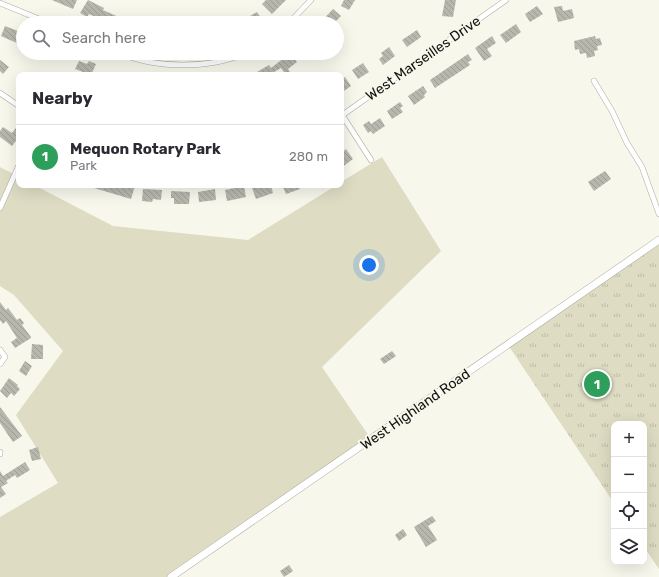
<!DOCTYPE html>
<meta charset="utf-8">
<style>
:root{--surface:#fff;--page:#f7f7f7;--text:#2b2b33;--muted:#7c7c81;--line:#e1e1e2;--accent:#b45309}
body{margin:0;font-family:Rubik,sans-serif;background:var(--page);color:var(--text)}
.controls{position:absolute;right:12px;bottom:12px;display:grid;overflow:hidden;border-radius:8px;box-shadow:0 4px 16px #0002}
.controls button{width:36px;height:36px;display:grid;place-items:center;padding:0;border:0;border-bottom:1px solid var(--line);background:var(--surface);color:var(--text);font:20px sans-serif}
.you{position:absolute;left:369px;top:265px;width:14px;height:14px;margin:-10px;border:3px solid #fff;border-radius:50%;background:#1a73e8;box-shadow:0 0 0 6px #1a73e833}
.badge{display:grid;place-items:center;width:26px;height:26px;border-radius:50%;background:var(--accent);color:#fff;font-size:13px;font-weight:700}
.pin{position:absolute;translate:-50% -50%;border:2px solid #fff;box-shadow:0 1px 4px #0006}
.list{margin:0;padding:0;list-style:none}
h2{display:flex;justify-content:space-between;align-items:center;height:52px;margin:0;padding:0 16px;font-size:17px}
h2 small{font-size:13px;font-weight:400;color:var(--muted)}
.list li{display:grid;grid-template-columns:26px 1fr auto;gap:12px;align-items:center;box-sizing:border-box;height:64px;padding:0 16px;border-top:1px solid var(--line)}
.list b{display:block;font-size:15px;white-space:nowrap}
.list p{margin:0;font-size:13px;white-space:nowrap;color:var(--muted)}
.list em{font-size:13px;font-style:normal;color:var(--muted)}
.icon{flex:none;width:22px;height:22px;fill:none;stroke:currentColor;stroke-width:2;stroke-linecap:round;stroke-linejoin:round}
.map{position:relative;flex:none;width:659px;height:577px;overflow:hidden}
.search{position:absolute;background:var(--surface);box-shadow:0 4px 16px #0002;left:16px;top:16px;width:328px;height:44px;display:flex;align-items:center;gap:10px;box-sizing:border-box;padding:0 14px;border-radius:22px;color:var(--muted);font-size:15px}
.panel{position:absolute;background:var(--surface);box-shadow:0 4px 16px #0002;left:16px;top:72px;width:328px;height:116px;border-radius:8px}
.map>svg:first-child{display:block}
.grass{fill:#dedcc3}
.park{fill:url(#park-tufts)}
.building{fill:url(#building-back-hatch)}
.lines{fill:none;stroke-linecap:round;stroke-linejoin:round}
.street-casing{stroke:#acaca2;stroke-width:6}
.secondary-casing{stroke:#acaca2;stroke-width:8}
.street{stroke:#fff;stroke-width:5}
.secondary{stroke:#fff;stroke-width:7}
.labels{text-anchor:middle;stroke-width:4;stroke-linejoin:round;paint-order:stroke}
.street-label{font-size:14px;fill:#131310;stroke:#f7f7ec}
</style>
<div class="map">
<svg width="659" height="577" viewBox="0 0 659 577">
<defs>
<pattern id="park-tufts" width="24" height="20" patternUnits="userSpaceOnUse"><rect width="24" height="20" fill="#dedcc3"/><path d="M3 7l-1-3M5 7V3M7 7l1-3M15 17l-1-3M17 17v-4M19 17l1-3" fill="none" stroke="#bebca6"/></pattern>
<pattern id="building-back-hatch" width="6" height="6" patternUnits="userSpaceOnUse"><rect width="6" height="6" fill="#b8b7ae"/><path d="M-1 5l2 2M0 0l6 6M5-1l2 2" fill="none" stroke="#9d9c95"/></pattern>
</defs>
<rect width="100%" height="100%" fill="#f7f7ec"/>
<path class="grass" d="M382,157l59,94 -119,116 47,69 -198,141h-171v-60l58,-34 -42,-68 47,-64 -49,-56 -14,-9v-119l19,10v8h15l79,41 135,14 89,-55h4v-3z"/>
<path class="park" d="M659,241v328l-15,-22v-123h-30v79l-106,-158z"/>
<g class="building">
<path d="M52,0h25l-4,9z"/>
<path d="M88,0l16,8 -1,2 29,13h-22l-21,-9 -2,3 -7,-4z"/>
<path d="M266,0h20l-14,14 -10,-10z"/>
<path d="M344,0h11l-6,10 -8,-4z"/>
<path d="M445,0h11l-3,17 -11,-1z"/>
<path d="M537,6l6,8 -13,8 -5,-8z"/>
<path d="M562,6l1,5 9,-2 2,9 -16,4 -4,-15z"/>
<path d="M333,9l8,7 -7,7h-14z"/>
<path d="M257,12l6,9 -4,2h-21z"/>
<path d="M516,24l5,8 -15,11 -6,-8z"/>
<path d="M5,26l18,7 -4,11 -18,-8z"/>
<path d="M417,30l4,7 -14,10 -5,-7z"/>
<path d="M492,36l4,7 -9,6 5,7 -8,5 -9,-13z"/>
<path d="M595,36l1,3 4,-1 2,7 -5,1 1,4 -4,1 1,5 -8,2 -1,-5 -6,1 -1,-5 -4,1 -1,-9z"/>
<path d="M389,47l6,9 -12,9 -4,-6 4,-3 -2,-3z"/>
<path d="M50,53h7l-3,6 -6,-2z"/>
<path d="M285,53h5l7,9 -9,7 2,3 -4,3 -5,-7 -12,7h-17l17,-10 2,3 13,-10 -2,-3z"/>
<path d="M468,54l4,6 -4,2 2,3 -35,23 -5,-8z"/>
<path d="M0,60l9,7 -6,7 -3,-3z"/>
<path d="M79,61l8,3 2,-3 7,3 -5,11 -16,-6z"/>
<path d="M363,63l6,9 -11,7 -6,-9z"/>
<path d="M345,77l6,9 -10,7v-14z"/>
<path d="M423,86l4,6 -3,3 1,2 -11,8 -6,-9z"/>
<path d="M400,102l3,4 -3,2 3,4 -11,7 -5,-8z"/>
<path d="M380,118l5,8 -12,8 -2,-3 -3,2 -5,-8 6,-4 2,3z"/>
<path d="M19,124v13l-7,9 -12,-9v-6l3,-4 9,6z"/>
<path d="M346,149l7,10 -12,9v-15z"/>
<path d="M605,171l6,8 -17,12 -6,-9z"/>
<path d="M84,185h35l8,3v-3l8,1 -4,13z"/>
<path d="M261,185h10l2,8 -17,6 -4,-11z"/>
<path d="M282,185h16l2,4 -14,5z"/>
<path d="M244,186l2,11 -19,4 -2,-11z"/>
<path d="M143,189l19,1 -1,10 -8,-1 -1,3 -10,-1z"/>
<path d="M215,189l1,11 -17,2 -1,-10z"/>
<path d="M171,191l19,1 -1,12h-15v-6h-3z"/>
<path d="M0,302l6,8 2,-2 9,12 3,-2 4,5 -2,2 9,12v1l-16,10 -4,-6 6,-4 -11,-17 -3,3 -3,-4z"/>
<path d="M32,344l11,1v14h-12z"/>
<path d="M392,351l4,5 -12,8 -4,-5z"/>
<path d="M25,361l7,5 -6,10 -7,-5z"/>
<path d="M9,378l9,7 -1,1 3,3 -6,7 -3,-3 -4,5 -7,-7z"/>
<path d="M0,407l22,29 -9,6 -13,-19z"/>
<path d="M38,447l3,12 -9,2 -3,-11z"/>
<path d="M25,462l5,8 -13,8 -2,-3 -9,6 2,2 -7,4 5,7 -6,4v-27l3,5z"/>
<path d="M432,516l4,5 -8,5 9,14 -11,7 -12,-20z"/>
<path d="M403,529l4,6 -8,6 -4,-6z"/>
<path d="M289,565l4,6 -9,6 -4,-6z"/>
</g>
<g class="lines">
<g class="street-casing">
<g id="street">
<path d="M0,3l49,20"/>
<path d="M289,23l22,-23"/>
<path d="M120,53c37,16 89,16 126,0"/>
<path d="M594,81l18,30 15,32 15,24 17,47"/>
<path d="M0,93l19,13"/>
<path d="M342,115l29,45"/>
<path d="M341,116l165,-116"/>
<path d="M0,208l19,-43"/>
<path d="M0,350l5,7 -5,7"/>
<path d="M0,452v2"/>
</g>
</g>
<g class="secondary-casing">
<path id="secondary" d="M171,577l488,-337"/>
</g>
<use href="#street" class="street"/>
<use href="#secondary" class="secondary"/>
</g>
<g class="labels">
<g class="street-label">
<text transform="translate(423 58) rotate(-35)" y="5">West Marseilles Drive</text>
<text transform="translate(415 409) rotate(-35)" y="5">West Highland Road</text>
</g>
</g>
</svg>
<div class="controls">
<button>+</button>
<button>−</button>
<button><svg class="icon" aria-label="locate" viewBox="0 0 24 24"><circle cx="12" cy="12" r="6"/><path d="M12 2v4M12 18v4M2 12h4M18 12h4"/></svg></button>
<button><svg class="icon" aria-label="layers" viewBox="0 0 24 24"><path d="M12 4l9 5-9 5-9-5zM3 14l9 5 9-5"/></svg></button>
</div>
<div class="you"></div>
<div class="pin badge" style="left:597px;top:384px;background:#2e9e5b">1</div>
<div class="search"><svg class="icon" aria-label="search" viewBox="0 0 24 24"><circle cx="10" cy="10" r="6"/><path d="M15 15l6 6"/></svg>Search here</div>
<section class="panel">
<h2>Nearby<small></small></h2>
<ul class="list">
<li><span class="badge" style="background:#2e9e5b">1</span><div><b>Mequon Rotary Park</b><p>Park</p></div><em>280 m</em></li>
</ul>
</section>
</div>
